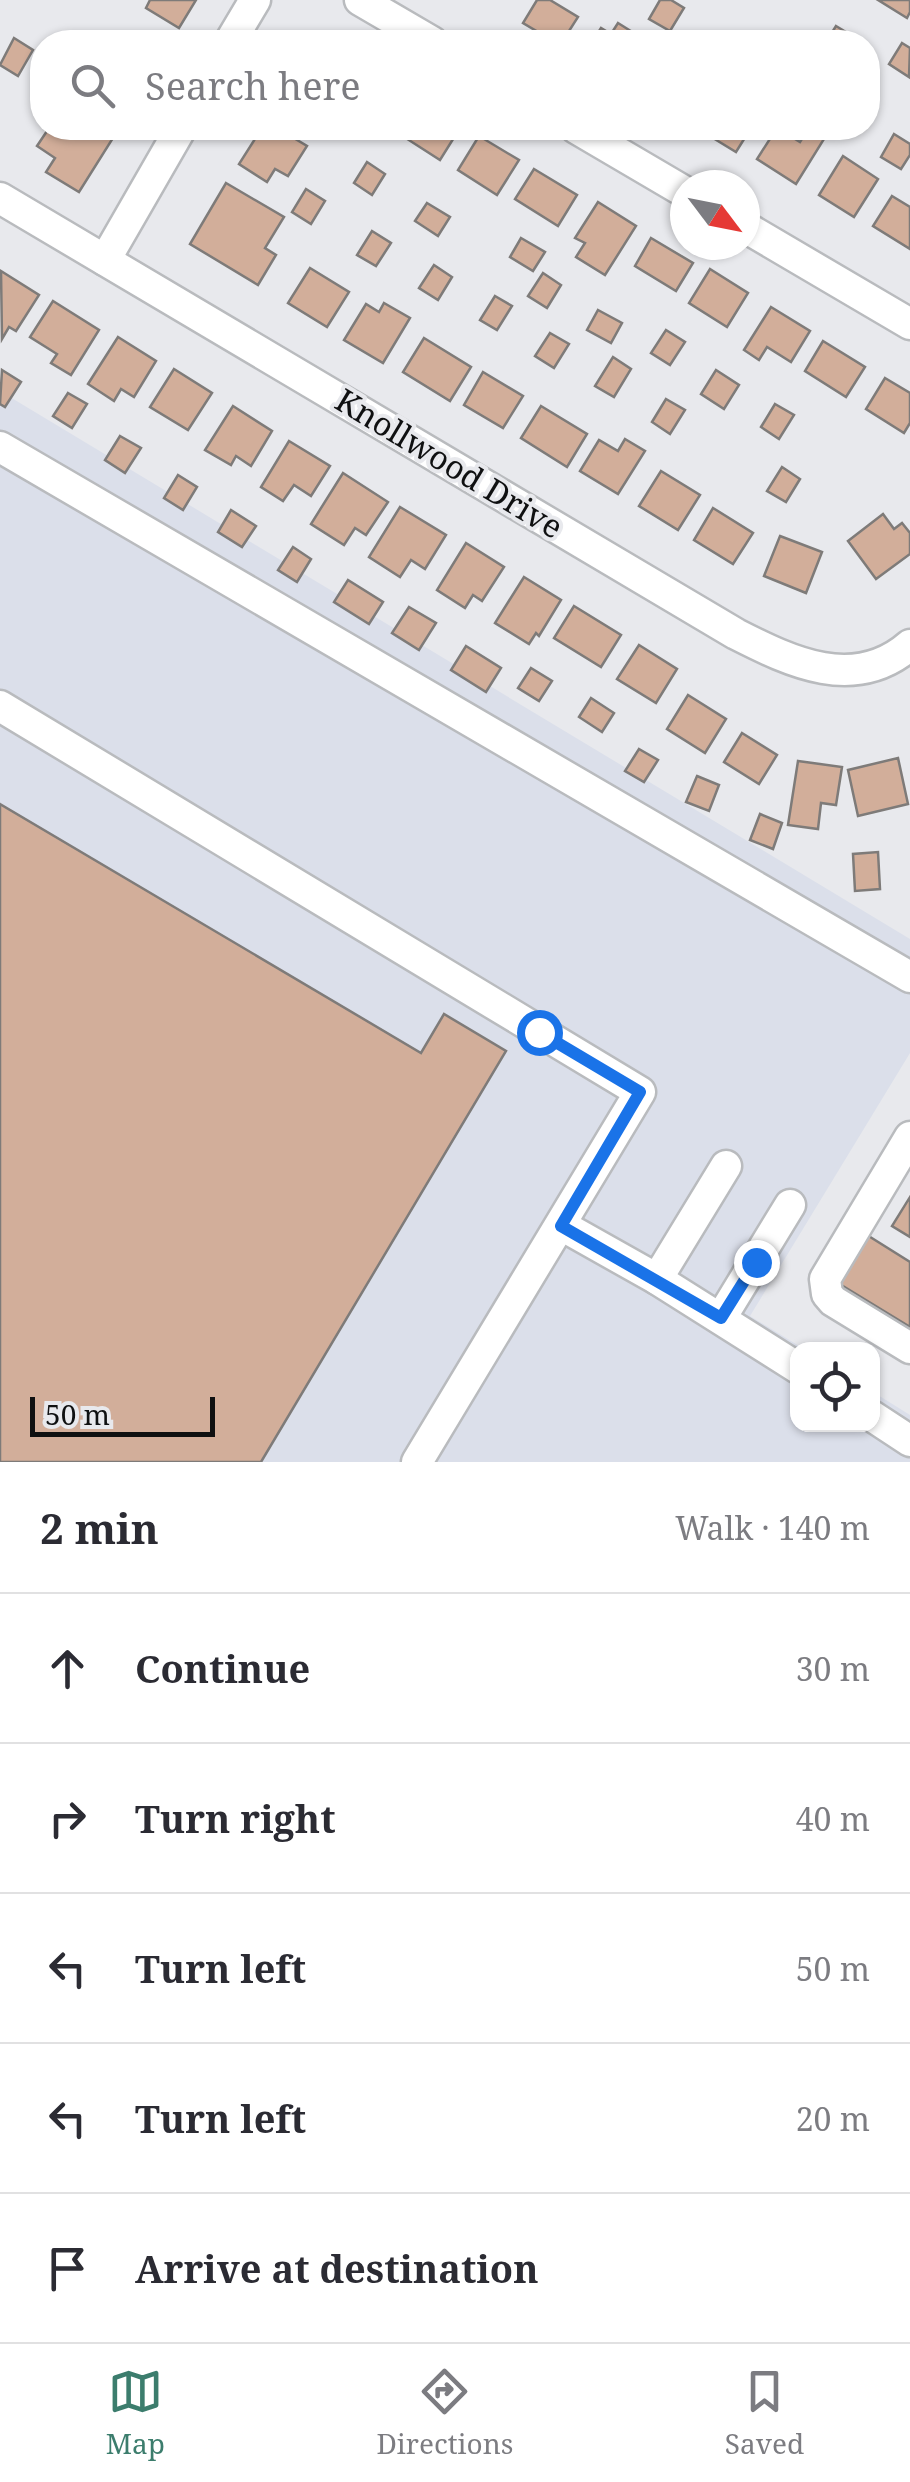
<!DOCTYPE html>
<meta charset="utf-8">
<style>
:root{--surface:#fff;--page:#f7f7f7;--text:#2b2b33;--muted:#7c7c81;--line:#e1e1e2;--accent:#3c7d6d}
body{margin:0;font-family:"Noto Serif",serif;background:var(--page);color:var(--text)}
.controls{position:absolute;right:30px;bottom:30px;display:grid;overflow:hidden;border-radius:20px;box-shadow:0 2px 8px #0004}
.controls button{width:90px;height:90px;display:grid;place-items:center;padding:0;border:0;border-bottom:2px solid var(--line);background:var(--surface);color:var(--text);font:50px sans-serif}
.compass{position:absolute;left:670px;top:170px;width:90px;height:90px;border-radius:50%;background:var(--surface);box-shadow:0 2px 8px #0004;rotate:122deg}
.scale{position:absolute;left:30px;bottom:25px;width:185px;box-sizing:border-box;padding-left:10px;border:5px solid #0f1011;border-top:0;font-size:28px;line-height:35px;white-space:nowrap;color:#0f1011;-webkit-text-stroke:8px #e8e9ed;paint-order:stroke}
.stop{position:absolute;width:30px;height:30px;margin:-22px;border:8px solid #1a73e8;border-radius:50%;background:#fff}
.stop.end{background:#1a73e8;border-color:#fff;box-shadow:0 2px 10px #0008}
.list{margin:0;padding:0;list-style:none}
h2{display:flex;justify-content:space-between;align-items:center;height:130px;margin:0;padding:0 40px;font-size:42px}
h2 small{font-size:32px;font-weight:400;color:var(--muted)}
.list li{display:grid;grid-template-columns:65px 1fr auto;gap:30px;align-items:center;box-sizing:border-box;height:150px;padding:0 40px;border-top:2px solid var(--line)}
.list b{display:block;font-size:38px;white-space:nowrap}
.list em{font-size:32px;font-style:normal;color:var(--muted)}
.icon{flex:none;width:55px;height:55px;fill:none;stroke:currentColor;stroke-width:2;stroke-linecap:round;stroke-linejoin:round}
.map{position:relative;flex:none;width:910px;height:1462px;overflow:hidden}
.search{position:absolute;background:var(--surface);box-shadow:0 2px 8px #0004;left:30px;right:30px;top:30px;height:110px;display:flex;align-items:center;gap:25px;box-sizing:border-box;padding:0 35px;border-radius:40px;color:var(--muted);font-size:38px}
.sheet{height:880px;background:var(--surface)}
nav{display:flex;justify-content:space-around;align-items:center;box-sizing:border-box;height:140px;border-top:2px solid var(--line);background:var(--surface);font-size:28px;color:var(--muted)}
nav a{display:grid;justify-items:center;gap:5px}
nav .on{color:var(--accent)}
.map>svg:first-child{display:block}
.built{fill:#dbdfea}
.building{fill:#d2ae9a;stroke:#7e7b79;stroke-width:2.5}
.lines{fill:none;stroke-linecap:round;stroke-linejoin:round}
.minor-casing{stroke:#b9bbbe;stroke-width:35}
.minor{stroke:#fff;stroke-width:30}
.route{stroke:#1a73e8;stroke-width:12}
.labels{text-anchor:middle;stroke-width:8;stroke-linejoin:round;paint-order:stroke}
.street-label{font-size:32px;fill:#0f1011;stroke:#e8e9ed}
</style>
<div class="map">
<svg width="910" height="1462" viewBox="0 0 910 1462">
<rect width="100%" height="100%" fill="#e8e9ed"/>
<path class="built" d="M0,391l910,548v114l-160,263 54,33 -6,1v74h74l1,-32 37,23v47h-910z"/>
<g class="building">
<path d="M150,0h46l-17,28 -33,-20z"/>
<path d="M537,0h13l28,17 -16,25h-7l-32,-19z"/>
<path d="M660,0h11l13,8 -14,23 -21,-12z"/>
<path d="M878,0h32v12l-3,6z"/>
<path d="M618,23l27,17 -1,2h-52l9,-14 10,6z"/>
<path d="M836,26l20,12 -3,4h-27z"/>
<path d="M14,38l19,12 -15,26 -18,-11z"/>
<path d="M902,43l8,5 -1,29 -20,-13z"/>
<path d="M49,128l69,2 -39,62 -33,-20 9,-14 -18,-12z"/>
<path d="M262,128h15l30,18 -19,30 -13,-7 -8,13 -28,-18z"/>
<path d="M406,128h54l-20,32 -39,-25z"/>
<path d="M702,128h49l-15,24 -36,-22z"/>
<path d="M777,128l23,14 8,-13 16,10 -28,45 -39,-25z"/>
<path d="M894,134l16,10v11l-9,14 -20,-12z"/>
<path d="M479,136l40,24 -22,35 -39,-25z"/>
<path d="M843,156l35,23 -24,38 -35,-22z"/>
<path d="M367,162l18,12 -13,21 -18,-12z"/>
<path d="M534,169l43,26 -19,31 -43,-27z"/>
<path d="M226,183l58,34 -19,31 11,7 -18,30 -68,-41z"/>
<path d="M306,189l19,12 -14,23 -19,-12z"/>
<path d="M892,196l18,11v42l-37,-23z"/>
<path d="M598,202l38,24 -31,49 -29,-18 9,-14 -10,-5z"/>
<path d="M427,203l23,14 -12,19 -23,-15z"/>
<path d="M372,231l19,12 -15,23 -19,-11z"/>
<path d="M521,238l24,14 -12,19 -23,-14z"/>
<path d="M651,238l42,25 -17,28 -41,-25z"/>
<path d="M434,265l18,12 -14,23 -19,-12z"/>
<path d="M310,268l39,24 -22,35 -39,-24z"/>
<path d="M710,269l38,24 -21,34 -38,-24z"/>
<path d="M1,271l38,24 -23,36 -7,-4 -7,12z"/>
<path d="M543,273l18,12 -14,23 -19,-12z"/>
<path d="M495,296l17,10 -15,24 -17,-10z"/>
<path d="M53,301l46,29 -28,45 -20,-12 6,-9 -27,-17z"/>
<path d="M384,303l26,15 -27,45 -39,-23 22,-36 13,8z"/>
<path d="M771,307l39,24 -19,31 -24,-15 -8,13 -15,-10z"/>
<path d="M598,310l24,13 -11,20 -24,-13z"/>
<path d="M666,330l19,12 -15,23 -19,-12z"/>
<path d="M550,333l19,11 -15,24 -19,-12z"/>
<path d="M118,337l38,24 -22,36 -13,-8 -7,12 -26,-17z"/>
<path d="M424,338l47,29 -21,34 -47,-29z"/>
<path d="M823,341l42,26 -19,30 -41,-26z"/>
<path d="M613,357l18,12 -17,28 -19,-11z"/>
<path d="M174,369l38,24 -24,37 -38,-23z"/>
<path d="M2,370l19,12 -16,25 -5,-3z"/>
<path d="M716,370l23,15 -15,24 -23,-15z"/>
<path d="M483,372l40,24 -20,32 -39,-23z"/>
<path d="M885,378l25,15v30l-6,10 -38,-24z"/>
<path d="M68,393l19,11 -15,24 -19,-12z"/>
<path d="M666,399l19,11 -15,24 -18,-12z"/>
<path d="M775,404l19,11 -15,24 -18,-12z"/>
<path d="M233,406l39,25 -21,35 -15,-10 -5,9 -26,-15z"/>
<path d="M541,406l46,28 -20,33 -46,-29z"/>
<path d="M120,436l21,12 -16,25 -20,-13z"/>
<path d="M625,439l20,12 -27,43 -38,-23 19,-31 19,11z"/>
<path d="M289,441l41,25 -19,30 -17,-11 -11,16 -22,-14z"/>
<path d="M782,467l18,12 -14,23 -19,-11z"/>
<path d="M661,471l39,24 -22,35 -39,-24z"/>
<path d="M343,473l45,29 -22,33 -11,-7 -11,17 -33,-21z"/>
<path d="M178,475l19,12 -14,23 -19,-12z"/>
<path d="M400,507l46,28 -21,34 -14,-9 -11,17 -31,-20z"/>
<path d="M713,508l40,25 -20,31 -39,-24z"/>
<path d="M231,510l25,16 -14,21 -24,-15z"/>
<path d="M883,514l11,15 8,-6 8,10v21l-34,25 -28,-38z"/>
<path d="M780,536l42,16 -16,41 -42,-17z"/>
<path d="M466,543l38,24 -22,34 -9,-6 -8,13 -28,-18z"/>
<path d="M293,547l18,12 -14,23 -19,-12z"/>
<path d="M524,577l37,23 -22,36 -3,-3 -7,11 -34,-21z"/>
<path d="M348,580l35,22 -14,22 -35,-22z"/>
<path d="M574,606l47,29 -20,32 -47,-29z"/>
<path d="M409,607l27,16 -17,27 -27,-17z"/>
<path d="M639,645l38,24 -21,34 -39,-24z"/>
<path d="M466,646l35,22 -15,24 -35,-22z"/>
<path d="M531,668l21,13 -13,20 -21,-13z"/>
<path d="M688,695l38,24 -21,34 -38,-24z"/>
<path d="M591,698l23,15 -12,19 -23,-15z"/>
<path d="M742,733l35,22 -18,29 -35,-22z"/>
<path d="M639,749l19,11 -14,22 -19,-11z"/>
<path d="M898,758l10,46 -50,12 -10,-46z"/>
<path d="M798,761l44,6 -6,38 -15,-2 -3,26 -30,-4z"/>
<path d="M697,776l22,9 -10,26 -23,-9z"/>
<path d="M0,804l421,249 23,-39 62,37 -245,411h-261z"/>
<path d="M760,814l22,9 -9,26 -23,-9z"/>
<path d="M878,852l2,37 -25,2 -2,-37z"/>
<path d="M910,1197v40l-18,-11z"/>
<path d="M867,1235l43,27v65l-72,-44z"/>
</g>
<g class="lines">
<g class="minor-casing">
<g id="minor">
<path d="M360,0l72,42"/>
<path d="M230,42l25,-42"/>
<path d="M576,128l109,64"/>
<path d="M0,198l736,436c55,28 119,59 174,11"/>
<path d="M745,227l165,97"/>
<path d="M105,260l76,-132"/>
<path d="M0,447l910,530"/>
<path d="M0,706l640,386 -223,370"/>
<path d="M910,1137l-85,142 2,15 6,7 77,47"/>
<path d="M561,1225l96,54 141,89"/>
<path d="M657,1279l69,-113"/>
<path d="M721,1318l69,-113"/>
<path d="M872,1416l38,25"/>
</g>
</g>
<use href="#minor" class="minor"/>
</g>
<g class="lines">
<path class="route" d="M539,1032l101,60 -79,134 160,92 35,-56"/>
</g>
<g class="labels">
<g class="street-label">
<text transform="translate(449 464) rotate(31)" y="11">Knollwood Drive</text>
</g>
</g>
</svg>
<div class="controls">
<button><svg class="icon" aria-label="locate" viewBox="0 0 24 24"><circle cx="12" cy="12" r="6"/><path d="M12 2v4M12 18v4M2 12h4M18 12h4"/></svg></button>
</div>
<svg class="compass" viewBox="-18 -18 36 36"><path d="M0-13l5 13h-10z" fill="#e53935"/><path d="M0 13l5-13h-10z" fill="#7c7c81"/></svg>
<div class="scale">50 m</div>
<div class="stop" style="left:539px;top:1032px"></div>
<div class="stop end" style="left:756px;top:1262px"></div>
<div class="search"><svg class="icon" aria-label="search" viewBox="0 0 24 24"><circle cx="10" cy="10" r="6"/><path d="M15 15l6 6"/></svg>Search here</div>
</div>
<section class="sheet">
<h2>2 min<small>Walk · 140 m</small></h2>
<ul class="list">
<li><svg class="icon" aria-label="ahead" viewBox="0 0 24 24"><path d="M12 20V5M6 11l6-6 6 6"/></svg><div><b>Continue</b></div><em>30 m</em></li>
<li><svg class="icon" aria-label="right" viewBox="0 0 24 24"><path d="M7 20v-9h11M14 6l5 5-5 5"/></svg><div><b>Turn right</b></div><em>40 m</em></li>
<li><svg class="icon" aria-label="left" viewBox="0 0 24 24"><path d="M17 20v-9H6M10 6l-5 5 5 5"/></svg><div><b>Turn left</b></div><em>50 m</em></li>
<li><svg class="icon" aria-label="left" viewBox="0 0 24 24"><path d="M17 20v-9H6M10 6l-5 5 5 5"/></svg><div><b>Turn left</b></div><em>20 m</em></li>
<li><svg class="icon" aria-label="arrive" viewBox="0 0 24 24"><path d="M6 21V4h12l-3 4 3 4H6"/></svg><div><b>Arrive at destination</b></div></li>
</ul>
</section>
<nav>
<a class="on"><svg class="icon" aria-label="map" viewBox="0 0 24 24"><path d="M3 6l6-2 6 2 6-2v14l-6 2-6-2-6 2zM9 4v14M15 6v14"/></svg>Map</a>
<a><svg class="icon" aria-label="directions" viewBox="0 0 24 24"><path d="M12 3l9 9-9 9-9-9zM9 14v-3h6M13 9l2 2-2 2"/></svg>Directions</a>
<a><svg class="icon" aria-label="saved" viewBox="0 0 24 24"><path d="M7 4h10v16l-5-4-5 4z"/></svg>Saved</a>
</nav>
